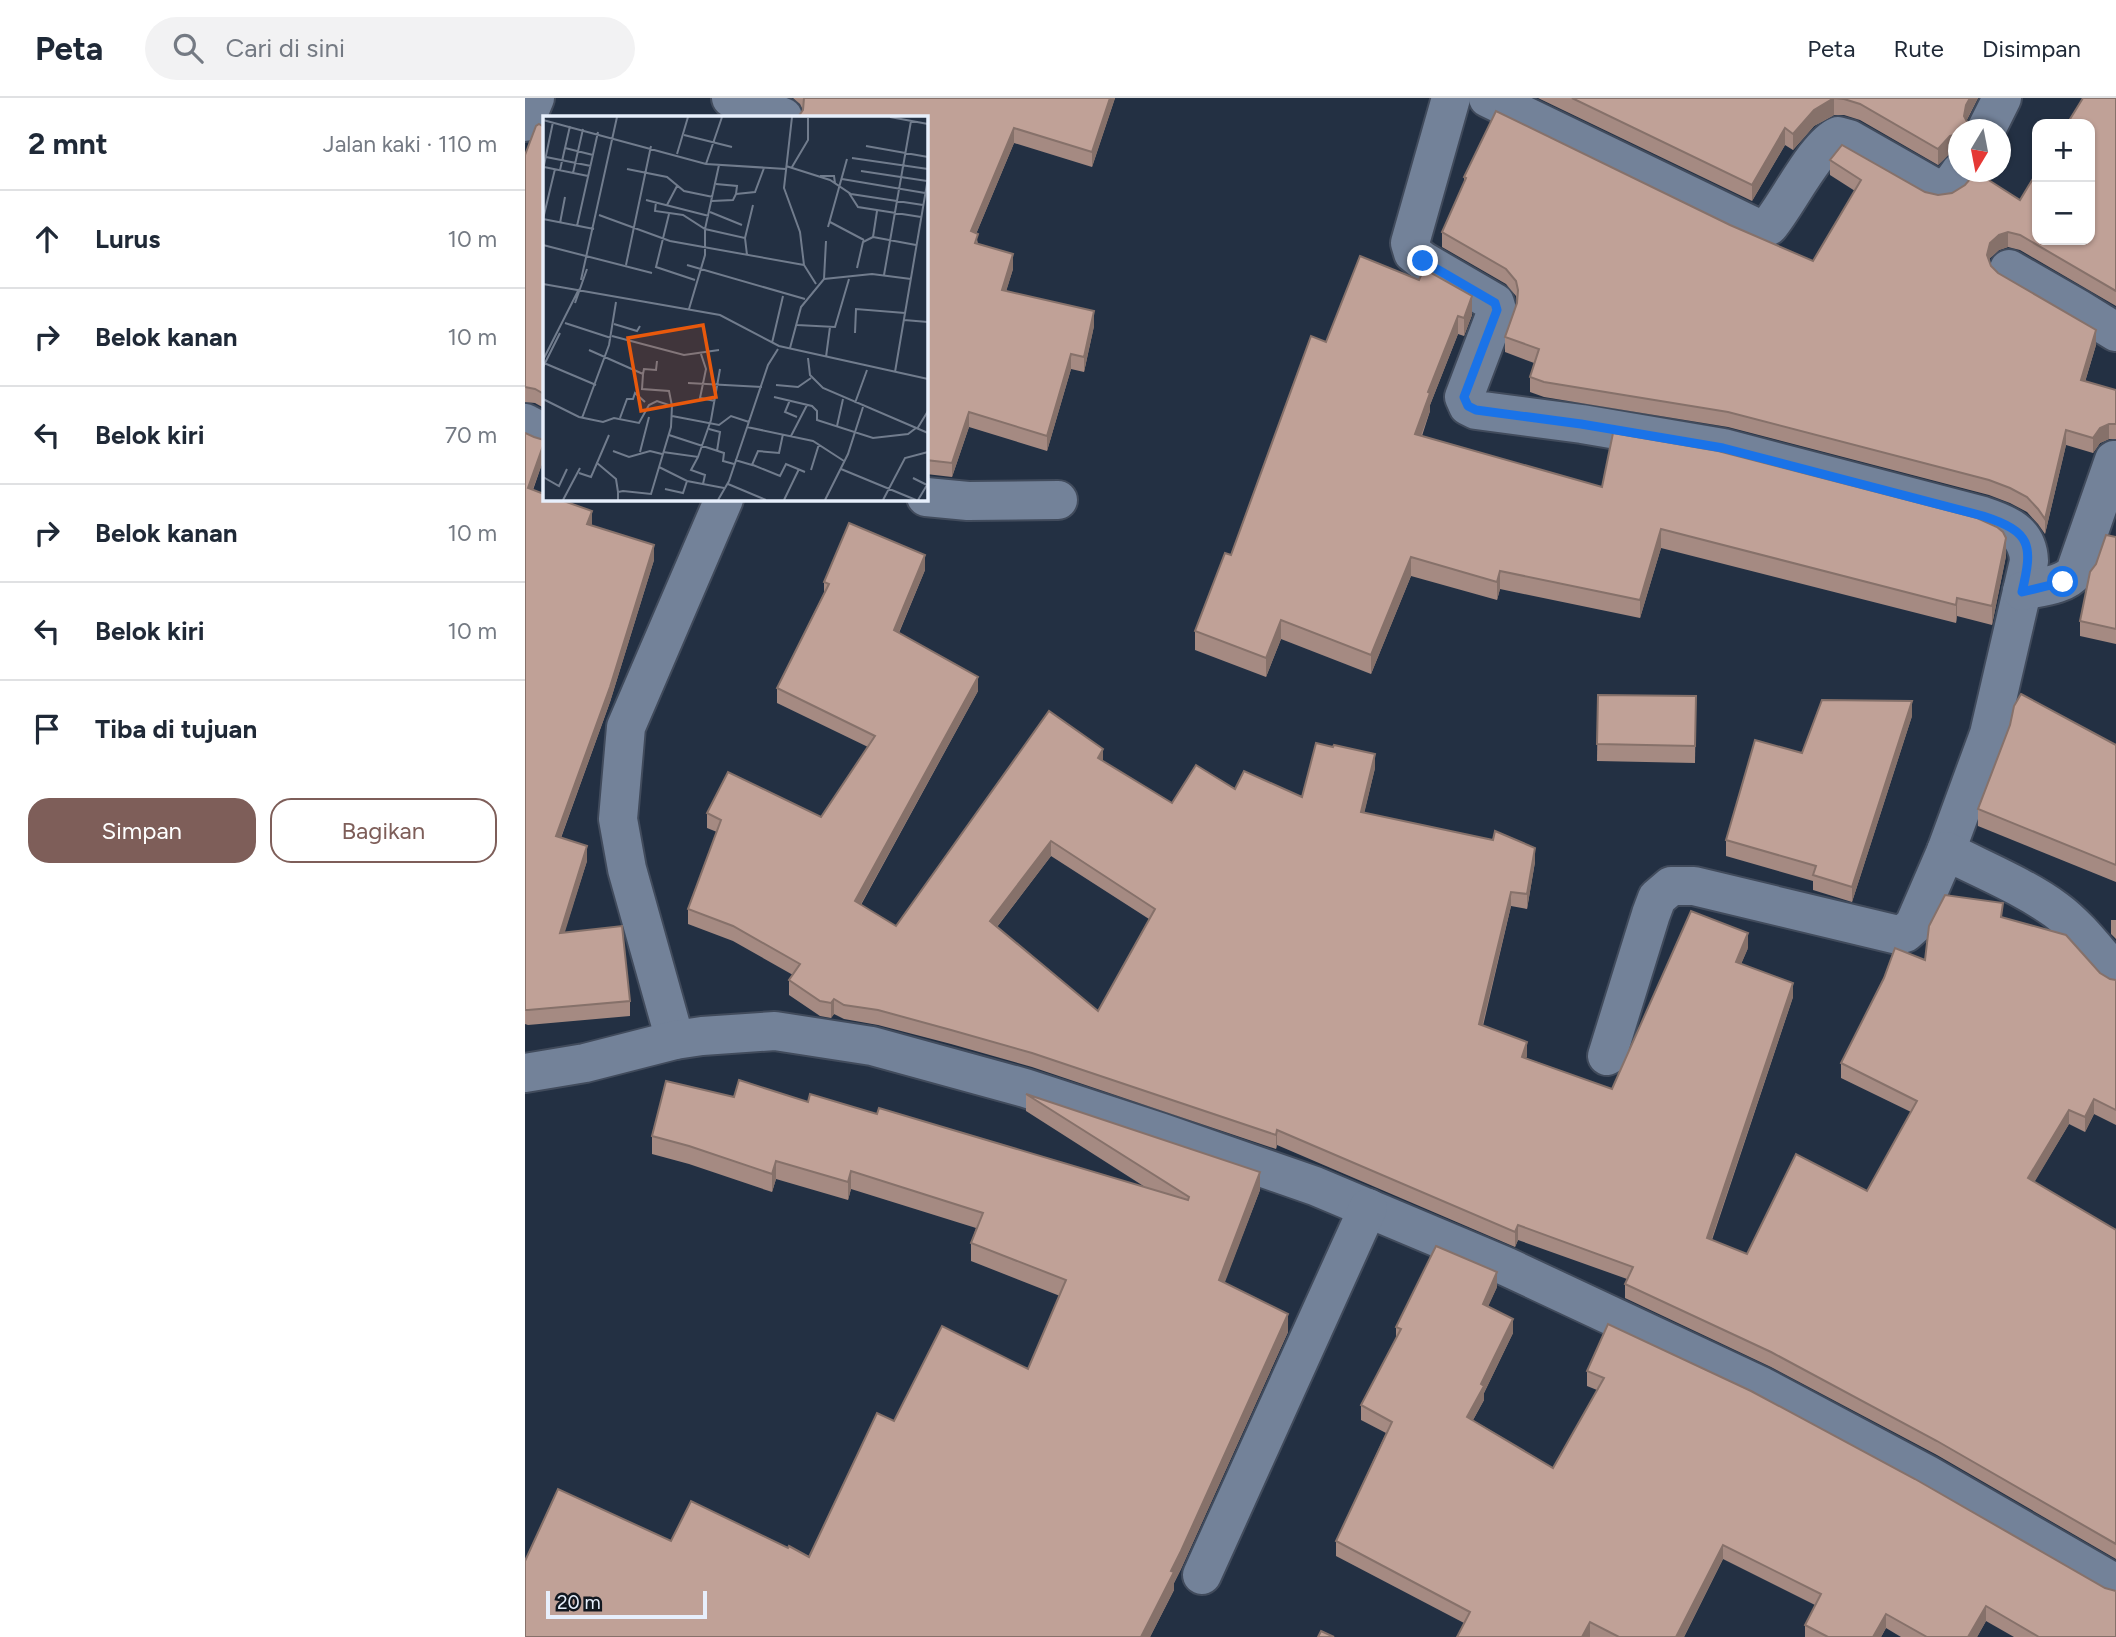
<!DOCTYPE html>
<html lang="id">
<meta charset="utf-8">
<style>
:root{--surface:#fff;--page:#f2f2f3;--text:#1f2937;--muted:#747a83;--line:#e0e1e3;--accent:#7e5e59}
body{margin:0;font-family:Figtree,sans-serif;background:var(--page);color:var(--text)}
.controls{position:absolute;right:21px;top:21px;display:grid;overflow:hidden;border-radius:14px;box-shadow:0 2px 5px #0004}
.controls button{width:63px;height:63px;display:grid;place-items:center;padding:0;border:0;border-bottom:2px solid var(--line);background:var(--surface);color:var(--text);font:35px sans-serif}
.compass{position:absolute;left:1423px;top:21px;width:63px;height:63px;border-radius:50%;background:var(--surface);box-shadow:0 2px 5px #0004;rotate:190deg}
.scale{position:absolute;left:21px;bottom:18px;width:161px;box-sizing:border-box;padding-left:7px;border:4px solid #e7effc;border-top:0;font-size:19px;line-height:24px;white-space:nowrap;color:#e7effc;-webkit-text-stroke:5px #121820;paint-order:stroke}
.stop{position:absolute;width:21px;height:21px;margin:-16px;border:5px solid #1a73e8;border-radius:50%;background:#fff}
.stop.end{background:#1a73e8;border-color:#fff;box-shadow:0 2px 7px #0008}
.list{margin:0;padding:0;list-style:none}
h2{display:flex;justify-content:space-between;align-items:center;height:91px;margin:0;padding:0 28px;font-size:30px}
h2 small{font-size:23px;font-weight:400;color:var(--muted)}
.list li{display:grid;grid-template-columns:46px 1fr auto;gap:21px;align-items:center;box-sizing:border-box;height:98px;padding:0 28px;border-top:2px solid var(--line)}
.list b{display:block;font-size:26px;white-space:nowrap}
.list em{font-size:23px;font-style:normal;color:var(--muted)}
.actions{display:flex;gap:14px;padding:21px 28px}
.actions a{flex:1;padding:16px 0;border:2px solid var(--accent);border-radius:21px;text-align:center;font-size:24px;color:var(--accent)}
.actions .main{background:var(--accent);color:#fff}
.icon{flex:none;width:38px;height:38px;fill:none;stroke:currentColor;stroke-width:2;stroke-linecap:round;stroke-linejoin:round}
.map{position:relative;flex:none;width:1591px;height:1539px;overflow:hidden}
header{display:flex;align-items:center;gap:42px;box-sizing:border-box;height:98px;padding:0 35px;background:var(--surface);border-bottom:2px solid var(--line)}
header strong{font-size:33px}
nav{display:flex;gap:38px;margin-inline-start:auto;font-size:24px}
.search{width:490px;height:63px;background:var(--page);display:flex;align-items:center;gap:18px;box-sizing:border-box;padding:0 24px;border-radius:38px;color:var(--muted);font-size:26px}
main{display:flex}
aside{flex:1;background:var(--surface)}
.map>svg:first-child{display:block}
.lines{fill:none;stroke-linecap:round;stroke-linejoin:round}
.minor-casing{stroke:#414b5c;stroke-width:42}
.minor{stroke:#738299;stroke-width:38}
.wall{fill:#a58a82;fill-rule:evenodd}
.shaded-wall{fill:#86716a}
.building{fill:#c0a197;stroke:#86716a;stroke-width:2;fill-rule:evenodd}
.route{stroke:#1a73e8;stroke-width:9}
.inset-road{fill:none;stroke:#717c8d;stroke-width:2}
.view{fill:#e8590c;fill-opacity:0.15;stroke:#e8590c;stroke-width:3.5}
.inset-edge{fill:none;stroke:#e7effc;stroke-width:3.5}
</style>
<header>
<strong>Peta</strong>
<div class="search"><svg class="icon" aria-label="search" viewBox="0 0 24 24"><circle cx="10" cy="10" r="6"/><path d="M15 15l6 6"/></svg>Cari di sini</div>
<nav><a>Peta</a><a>Rute</a><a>Disimpan</a></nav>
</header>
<main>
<aside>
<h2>2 mnt<small>Jalan kaki · 110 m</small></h2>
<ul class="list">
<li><svg class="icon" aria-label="ahead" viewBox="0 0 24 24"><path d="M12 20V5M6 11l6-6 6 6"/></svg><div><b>Lurus</b></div><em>10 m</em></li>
<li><svg class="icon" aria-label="right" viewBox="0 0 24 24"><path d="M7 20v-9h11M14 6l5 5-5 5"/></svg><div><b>Belok kanan</b></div><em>10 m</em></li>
<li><svg class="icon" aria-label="left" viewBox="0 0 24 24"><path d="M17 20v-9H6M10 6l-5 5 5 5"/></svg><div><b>Belok kiri</b></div><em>70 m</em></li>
<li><svg class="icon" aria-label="right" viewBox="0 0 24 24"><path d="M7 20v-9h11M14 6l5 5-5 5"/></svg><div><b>Belok kanan</b></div><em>10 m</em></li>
<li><svg class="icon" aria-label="left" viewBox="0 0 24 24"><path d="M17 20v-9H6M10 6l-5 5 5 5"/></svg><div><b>Belok kiri</b></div><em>10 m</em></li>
<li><svg class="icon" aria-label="arrive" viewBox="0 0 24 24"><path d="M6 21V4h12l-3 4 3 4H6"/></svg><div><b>Tiba di tujuan</b></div></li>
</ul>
<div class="actions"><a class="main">Simpan</a><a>Bagikan</a></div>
</aside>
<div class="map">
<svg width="1591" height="1539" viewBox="0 0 1591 1539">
<rect width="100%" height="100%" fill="#233043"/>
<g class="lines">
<g class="minor-casing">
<g id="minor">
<path d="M206,0l52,19"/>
<path d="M926,0l-41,145 3,10 10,8 72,42 2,7 -33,87 4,9 8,4 106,14 141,24 260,68c24,8 45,16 46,45l-40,173 -43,117"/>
<path d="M963,0l269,130 12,-2c18,-21 47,-81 69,-90l11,3 86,49c13,2 19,-7 25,-16"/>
<path d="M0,24l10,-24"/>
<path d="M1461,32l16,-32"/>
<path d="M1484,171l68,39 39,24"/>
<path d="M0,325l19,10"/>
<path d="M401,399l42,4 90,-1"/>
<path d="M1497,493c17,-4 42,-5 53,-19l39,-112"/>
<path d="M150,942l-48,-171 -9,-50 8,-92 98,-228"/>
<path d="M1082,958l44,-142 6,-16 14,-12h23l204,49 7,-2 9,-8 32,-74c37,19 77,35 110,59 23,17 41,42 60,63"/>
<path d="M0,975l60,-10 90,-23 27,-4 73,-5 97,15 153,42 135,44 155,54 190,80 256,120 165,88 190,110"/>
<path d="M677,1477l166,-367"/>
</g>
</g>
<use href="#minor" class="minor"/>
</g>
<g class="wall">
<path d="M268,0h322l-23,69 -78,-24 -38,91 2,10 35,25 -7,22 88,35 -10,46 -13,-3 -24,82 -78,-24 -17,50 -26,-3v-357l-123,-7 -3,-6z"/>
<path d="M1013,0h440l-11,22 -9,10 -8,23 -12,12 -78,-45 -16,-5h-10l-20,11 -21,24 -8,-5 -33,56z"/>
<path d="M1591,0v208l-96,-56 -12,-3 -9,3 -9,8 -1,4 2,4 7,7 98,72 -11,37 31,8v49h-7l-9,4 -7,10 -27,-8 -21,89 -7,-10 -11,-12 -17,-9 -21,-8 -261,-68 -184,-30 -14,-5v-15l4,-14 -29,-11v-15l12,-34 -1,-7 -10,-12 -64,-37v-15l22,-50v-5l266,48 83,36 42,-70 -25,-16v-15l95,32 13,3 82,5z"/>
<path d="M19,29v281l-9,-5 -10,-1v-247z"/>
<path d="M835,158l112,59 -8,21 -6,-2 -28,71v6l-8,25 180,51 404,69 -14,69 -35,-9 -1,7 -295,-75 -21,70 -140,-29 -3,11 -86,-24 -40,98 -90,-35 -15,38 -71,-27v-19l36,-76 95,-213z"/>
<path d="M0,335l9,4 10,3v18l-11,32 59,36 62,34 -44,142 -49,136 26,23 -23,72 66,68v15l-102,9 -3,-1z"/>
<path d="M1591,439v107l-36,-8v-15z"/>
<path d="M400,472l-26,63 79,58 -117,214 35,21 207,-165 69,42 63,-14 67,8 73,-29 -11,45 171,49 -8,47 -16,-3 -28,120 44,30 -1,2 86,31 136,-141 -7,16 52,33 -81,243 35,14 120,-63 44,-79 -70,-34v-15l84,-103 78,-42 107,61 6,1v145l-22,-11 -9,18 -16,-8 -35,58 82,48v329l-179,-104 -166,-88 -146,-69v-14l2,-5 -109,-39 -3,7 -238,-102 -1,4 -244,-82 -81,-23 -73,-19 -34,-6 -10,-5 -3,4 -11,-2 -31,-21v-15l4,-5 -60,-34 -45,-17v-15l29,-77 -10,-4v-15l114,4 47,-70 -91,-44v-15l47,-95v-11zM526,758l98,63 -51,92 -101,-84z"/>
<path d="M1073,597l98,1 -1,67 -98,-2z"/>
<path d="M1387,618l-60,186 -39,-12v-9l-87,-25v-16l76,-87z"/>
<path d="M1591,647v137l-138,-56v-17z"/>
<path d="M1586,822h5v19l-5,-5z"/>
<path d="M501,996l234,96 -36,93 64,49 -107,237 -7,14v7l-24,47h-625l146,-96 117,7 21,9 85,-136 134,-52 32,-73 -89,-35v-18l5,-15 -125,-39 -3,11 -72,-21 -4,13 -83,-28 -37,-10v-18l82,-39 74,5 69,12 268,73 -119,-76z"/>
<path d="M972,1189l-9,19 25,27 -29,60v7l-11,20 80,48 44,-78 -10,-4v-15l518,217 11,49h-102l-28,-16 -9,16h-76l-15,-9 -5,9h-76v-12l10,-20 -92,-46 -39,78h-227l7,-14 -128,-67v-15l50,-108 -25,-13v-15l35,-65v-13z"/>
</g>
<g class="shaded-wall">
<path d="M585,0h5l-23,69v-15z"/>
<path d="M1309,0v17l-20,11 -21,24v-16l21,-24z"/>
<path d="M1445,0h8l-12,23 -2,-5 2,-11z"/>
<path d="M489,30v15l-43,103v-15z"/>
<path d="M1260,30v17l-33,56v-16z"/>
<path d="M1433,36v17l-8,2 -12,12v-16l12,-13z"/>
<path d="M1483,134v15l-9,3 -9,8 -3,12v-15l3,-12 9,-8z"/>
<path d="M488,156v15l-11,36v-15z"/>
<path d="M947,198v19l-8,21v-18z"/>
<path d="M569,213v15l-10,46v-15z"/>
<path d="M933,218v18l-28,71v6l-15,41v-18l13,-42z"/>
<path d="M1571,232v15l-15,50v-15z"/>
<path d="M546,256v15l-24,82v-15z"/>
<path d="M444,314v15l-17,50v-14z"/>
<path d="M1584,326v15l-9,4 -7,10v-15l7,-10z"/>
<path d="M1541,332v15l-21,89v-15z"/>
<path d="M19,345v15l-16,45v-15z"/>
<path d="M67,413v14l-5,-1z"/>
<path d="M1136,431v19l-21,70v-18z"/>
<path d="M1481,440v18l-14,69v-19z"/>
<path d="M129,447v15l-44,142 -54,149v-15z"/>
<path d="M400,457v15l-31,74v-14z"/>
<path d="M886,459v19l-40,98v-19z"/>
<path d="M975,473v18l-3,11v-18z"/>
<path d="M1432,500v18l-1,7v-18z"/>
<path d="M756,522v19l-15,38v-19z"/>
<path d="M453,579v14l-123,224v-14z"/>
<path d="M1387,603v15l-60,186v-15z"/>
<path d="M578,651v15l-5,-6z"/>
<path d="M850,656v14l-14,59v-15z"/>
<path d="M526,743v15l-61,80v-15z"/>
<path d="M62,748v15l-27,87v-15z"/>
<path d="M1010,750v14l-8,47v-15z"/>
<path d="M986,794v14l-32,133v-15z"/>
<path d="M1223,835v15l-12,28v-14z"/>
<path d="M1268,885v14l-86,256v-15z"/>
<path d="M309,901v15l-3,4v-15z"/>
<path d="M1002,944v14l-5,15v-14z"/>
<path d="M1569,1001v15l-9,18v-15z"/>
<path d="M1544,1012v14l-41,69v-15z"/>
<path d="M752,1032v15l-1,4v-14z"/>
<path d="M251,1063v18l-4,13v-18z"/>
<path d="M326,1073v18l-3,11v-18z"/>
<path d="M735,1074v18l-41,108v-18z"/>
<path d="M993,1127v15l-3,7v-15z"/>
<path d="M972,1174v15l-14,31v-14z"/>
<path d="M763,1216v18l-107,237 -7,14v7l-24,47h-9z"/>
<path d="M988,1221v14l-29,60v7l-17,31v-14l14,-33z"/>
<path d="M1198,1447v14l-39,78h-8z"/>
<path d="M1461,1508v15l-9,16h-9z"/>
<path d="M1361,1516v14l-5,9h-8z"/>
<path d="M1065,1524v15h-8z"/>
</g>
<g class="building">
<path d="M279,0h306l-18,54 -78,-24 -43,103 7,3 -3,9 38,11 -11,36 92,21 -10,46 -13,-3 -24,82 -78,-24 -17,51 -26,-3v-343h-128l5,-7z"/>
<path d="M1047,0h398l-4,7 -2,11 7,13 -13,1v4l-8,2 -12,13 -78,-45 -16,-5 -10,-1 -20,12 -21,24 -8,-6 -33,57z"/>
<path d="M1558,0h33v193l-96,-56 -12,-3 -9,3 -9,8 -3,12 4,11 7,7 98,57 -15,50 35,10v34h-7l-9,4 -7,10 -27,-8 -21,89 -7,-10 -11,-12 -17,-9 -21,-8 -261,-68 -184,-30 -14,-5 9,-28 -34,-12 12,-34 1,-13 -2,-9 -10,-12 -64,-37 24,-54 -2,-1 32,-66 234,114 83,36 48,-81 -31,-20 12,-15 83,47 13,3 14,-2 13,-8 11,-13 44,28 17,-28v68h53v-116h-23z"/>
<path d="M14,26l5,3v267l-9,-5 -10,-2v-232l11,-29z"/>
<path d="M835,158l59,24 5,-11 48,27 -8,22 -6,-2 -30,76 2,1 -15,41 187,53 11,-54 105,18 259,67 20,9 6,5 3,6 -14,68 -35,-8 -1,7 -295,-76 -21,71 -140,-29 -3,11 -86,-25 -40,98 -90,-35 -15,38 -71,-27 30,-78 6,2 80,-219 15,6z"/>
<path d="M0,335l9,4 10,3v3l-16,45 16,6v5h14l34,12 -5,13 67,21 -44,142 -54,149 31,10 -27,87 62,-7 8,75 -102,9h-3z"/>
<path d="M324,425l76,32 -31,75 84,47 -123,224 41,25 153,-215 54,38 -5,9 74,45 24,-38 39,24 9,-18 58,26 14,-54 17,4 1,-2 41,9 -14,58 132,28 2,-9 40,17 -8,46 -16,-2 -32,132 48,18 -5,15 90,32 79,-178 57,22 -12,29 57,21 -86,255 40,16 49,-100 71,37 50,-90 -76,-38 43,-85 11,-30 30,12 4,-34 16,-31 58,8 -2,14 65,18 34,38 10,6 6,1v130l-22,-11 -9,18 -16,-7 -41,68 88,52v314l-179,-103 -166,-89 -146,-68 8,-17 -115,-42 -3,7 -238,-102 -1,5 -244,-82 -81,-23 -73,-20 -34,-5 -10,-6 -3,4 -11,-2 -31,-21 11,-16 -67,-38 -45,-17 33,-89 -14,-7 21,-41 93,45 54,-81 -98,-48 52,-104 -5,-2zM526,743l104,68 -57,102 -108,-90z"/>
<path d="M1581,437l10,2v92l-36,-8 10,-49 6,-8z"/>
<path d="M1496,596l95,51v120l-138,-56 32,-84 4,-19z"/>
<path d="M1073,597l98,1 -1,50 -98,-2z"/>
<path d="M1297,602l90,1 -60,186 -39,-12 3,-9 -90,-26 29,-100 47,13z"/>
<path d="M214,982l69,22 2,-8 67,20 2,-6 309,92 1,-3 -163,-103 234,78 -41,108 69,34 -107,237 -10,20 3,1 -33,65h-616v-76l33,-72 113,52 20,-40 97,47 1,-2 20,11 68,-144 17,8 48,-95 86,43 38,-89 -95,-37 12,-30 -132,-42 -3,11 -72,-21 -4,13 -83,-28 -37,-10 14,-55 68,16z"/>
<path d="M911,1148l61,26 -14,32 30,15 -32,65 3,2 -17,31 86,51 51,-90 -17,-7 21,-47 143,67 164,88 190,109 11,3v46h-77l-53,-31 -18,31h-41l-41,-23 -13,23h-45l-23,-12 16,-31 -98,-49 -47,92h-57l-29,-15 -8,15h-125l13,-25 -134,-71 56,-119 -31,-17 40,-76 -5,-2z"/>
<path d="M796,1533l13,6h-16z"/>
</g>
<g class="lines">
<path class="route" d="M898,163l72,42 2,7 -33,87 4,9 8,4 105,14 142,24 260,68c49,16 50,29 39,76l41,-10"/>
</g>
<g transform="translate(18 18)">
<rect width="385" height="385" fill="#233043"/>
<path class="inset-road" d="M249,1l-8,71 16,44 4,33 12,19M347,1l38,7M0,4l163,44 80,5M141,19l48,12M323,30l62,11M22,32l28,7M134,38l11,-37M3,41l45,9M309,42l76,11M163,48l16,-47M243,50l44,14 21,14 72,11M1,51l44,9M249,51l16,-27v-22M84,53l40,8 17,14 29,6M0,54l10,-48M17,54l10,-44M318,55l66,10M30,57l10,-44M277,60h14l1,7M299,63l83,14M306,77l9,14 63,10M193,78l19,-2 9,-24M103,84l63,16M169,85l21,-1 3,-6 1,-8 -21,-2M113,86l-1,9 28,4 22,14 40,9 2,17M124,89l10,-19M167,96l32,13M126,98l-13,53 39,13M56,99l71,26 134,24M0,103l51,10M0,103l12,-50M287,106l34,18M17,107l5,-26M34,110l21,-94M285,111l19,-68M330,121l43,8M330,121l4,-26M202,122l8,-33M0,129l109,28M83,149l25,-119M144,149l118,34M314,152l6,-26 10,-5M341,159l27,-154M281,163l2,-38M38,164l36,-163M0,168l177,31 59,31 149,33M32,187l12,-34M146,193l16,-54v-26l14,-64M361,204l24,2M22,207l46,15M71,208l23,7 3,-5M254,209l38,2 14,-48M312,217l1,-24 49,4M69,220l72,19 35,-5M229,227l11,-47M247,232l11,-41 23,-28 48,-5 39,5M46,234l54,24 1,-5 12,1 1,-9M158,238l5,15 -6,29 15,3M283,241l4,-30M265,242l2,17 13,13 105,45M0,244l36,-71M1,247l52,22M0,251l17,-34M352,256l33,-194M100,258l-1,15 27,2 3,15M145,267l74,4M233,269l22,2 13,-9M231,281l38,9 5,5v9l56,18 35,-4 8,-6M0,283l36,18 24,5 11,-4 25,5 10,-18 8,-4 15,5 -1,21 -20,67 -28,-3 -5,1v8M247,284l-5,12 12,5M312,287l12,-33M129,300l47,9 12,-9 18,6M39,302l27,-73 7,-43M77,302l7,-19h6l2,-6 10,9M294,310l6,-27M204,311l66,14 31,20M166,313l11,3 -3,19M374,313l11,-18M66,319l-12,28 19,16 2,13M126,319l55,18 -1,8 11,3M248,320l16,-31M70,335l16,6 21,-6 12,3M97,336l9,-35M120,336l35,5 13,-37 9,-51M155,341l-7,13 14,5 -2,9M192,344l17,5 6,-14 21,2 4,-19M210,349l27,11 6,-12 19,8M116,351l28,14 37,7M298,353l75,31M268,354l8,-26M36,357l12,4 6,-14M0,361l16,9 8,-17M370,362l14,7 -9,15M185,368l38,16M122,373l18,4 4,-12M20,384l17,-32M175,384l11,-19 39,-116 10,-16M241,384l15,-31M282,384l23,-46 15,-47M340,384l22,-42 23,-6"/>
<path class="view" d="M160,209l13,72 -75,14 -13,-73z"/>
<rect width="385" height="385" class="inset-edge"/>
</g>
</svg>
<div class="controls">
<button>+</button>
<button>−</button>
</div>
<svg class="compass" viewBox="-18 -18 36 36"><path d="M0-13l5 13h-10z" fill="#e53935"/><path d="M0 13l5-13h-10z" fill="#747a83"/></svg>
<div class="scale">20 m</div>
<div class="stop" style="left:1538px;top:484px"></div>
<div class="stop end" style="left:898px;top:163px"></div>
</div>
</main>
